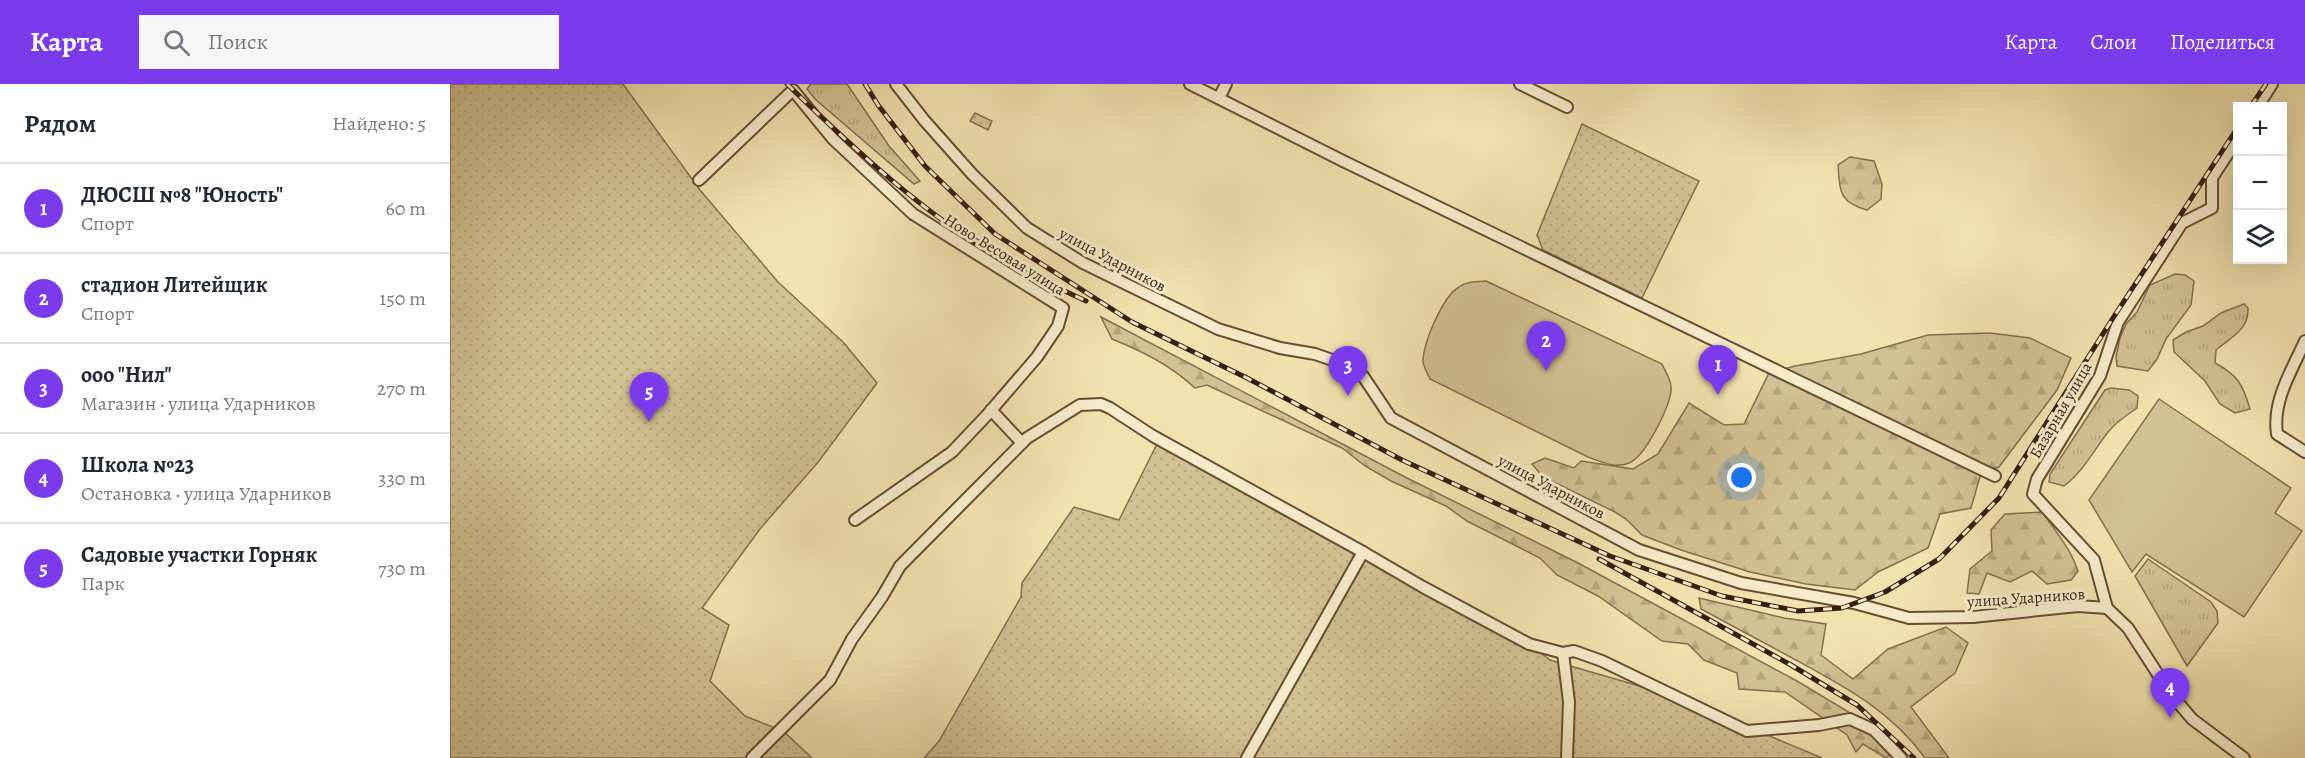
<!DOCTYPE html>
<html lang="ru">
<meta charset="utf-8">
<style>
:root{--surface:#fff;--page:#f6f6f7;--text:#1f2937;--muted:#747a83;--line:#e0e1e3;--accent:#7c3aed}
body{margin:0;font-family:Alegreya,serif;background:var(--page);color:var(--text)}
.controls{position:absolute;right:18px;top:18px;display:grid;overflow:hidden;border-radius:0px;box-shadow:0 6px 24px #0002}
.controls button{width:54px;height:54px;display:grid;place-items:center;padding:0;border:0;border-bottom:2px solid var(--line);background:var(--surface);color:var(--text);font:30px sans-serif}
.you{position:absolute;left:1292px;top:394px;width:21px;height:21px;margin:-15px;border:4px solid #fff;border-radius:50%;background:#1a73e8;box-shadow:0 0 0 9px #1a73e833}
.badge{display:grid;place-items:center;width:39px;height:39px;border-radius:50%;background:var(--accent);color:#fff;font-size:20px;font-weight:700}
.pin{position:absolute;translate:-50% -50px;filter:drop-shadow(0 2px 3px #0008)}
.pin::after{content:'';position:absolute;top:32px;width:21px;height:18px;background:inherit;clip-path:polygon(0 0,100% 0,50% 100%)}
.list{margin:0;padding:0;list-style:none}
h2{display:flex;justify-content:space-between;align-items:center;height:78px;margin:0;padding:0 24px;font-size:26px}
h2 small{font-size:20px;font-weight:400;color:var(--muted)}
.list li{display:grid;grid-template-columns:39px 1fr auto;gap:18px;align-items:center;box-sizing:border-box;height:90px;padding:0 24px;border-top:2px solid var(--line)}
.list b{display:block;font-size:22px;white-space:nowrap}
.list p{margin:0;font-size:20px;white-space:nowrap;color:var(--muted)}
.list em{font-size:20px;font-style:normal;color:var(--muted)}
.icon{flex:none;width:33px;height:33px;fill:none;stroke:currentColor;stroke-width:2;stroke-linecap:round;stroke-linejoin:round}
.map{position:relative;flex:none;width:1855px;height:674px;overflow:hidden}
header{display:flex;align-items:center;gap:36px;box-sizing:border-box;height:84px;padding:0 30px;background:var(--accent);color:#fff}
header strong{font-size:28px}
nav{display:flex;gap:33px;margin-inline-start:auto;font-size:21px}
.search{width:420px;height:54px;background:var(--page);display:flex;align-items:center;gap:15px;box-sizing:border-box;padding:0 21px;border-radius:0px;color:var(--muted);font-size:22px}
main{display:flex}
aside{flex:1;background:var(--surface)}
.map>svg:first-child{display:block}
.grass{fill:url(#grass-tufts);stroke:#846f4f;stroke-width:1.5}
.forest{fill:url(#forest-firs);stroke:#846f4f;stroke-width:1.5}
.park{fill:url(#park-dots);stroke:#846f4f;stroke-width:1.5}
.pitch{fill:#d2c192;stroke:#846f4f;stroke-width:1.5}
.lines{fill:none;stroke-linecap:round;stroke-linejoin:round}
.minor-casing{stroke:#654e34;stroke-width:14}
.minor{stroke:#f7ecca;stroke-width:10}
.rail-casing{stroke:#361d0c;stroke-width:5}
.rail{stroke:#f7ecca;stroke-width:3;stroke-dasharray:9;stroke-linecap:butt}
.labels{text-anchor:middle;stroke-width:6;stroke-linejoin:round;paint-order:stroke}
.street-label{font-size:16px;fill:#361d0c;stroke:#f7ecca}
</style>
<header>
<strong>Карта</strong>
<div class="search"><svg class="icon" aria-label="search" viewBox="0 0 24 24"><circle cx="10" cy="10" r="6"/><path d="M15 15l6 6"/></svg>Поиск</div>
<nav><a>Карта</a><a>Слои</a><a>Поделиться</a></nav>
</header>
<main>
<aside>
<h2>Рядом<small>Найдено: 5</small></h2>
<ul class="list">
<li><span class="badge">1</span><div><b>ДЮСШ №8 &quot;Юность&quot;</b><p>Спорт</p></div><em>60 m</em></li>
<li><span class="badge">2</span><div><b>стадион Литейщик</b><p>Спорт</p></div><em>150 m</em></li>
<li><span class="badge">3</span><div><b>ооо &quot;Нил&quot;</b><p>Магазин · улица Ударников</p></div><em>270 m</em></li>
<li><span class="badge">4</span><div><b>Школа №23</b><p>Остановка · улица Ударников</p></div><em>330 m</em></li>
<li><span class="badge">5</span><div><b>Садовые участки Горняк</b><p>Парк</p></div><em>730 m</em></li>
</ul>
</aside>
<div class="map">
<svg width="1855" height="674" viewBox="0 0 1855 674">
<defs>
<pattern id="grass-tufts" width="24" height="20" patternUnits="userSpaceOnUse" patternTransform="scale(1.5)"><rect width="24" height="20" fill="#d2c192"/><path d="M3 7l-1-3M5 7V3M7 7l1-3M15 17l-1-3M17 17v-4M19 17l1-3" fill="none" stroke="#b5a57d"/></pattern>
<pattern id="forest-firs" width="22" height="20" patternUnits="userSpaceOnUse" patternTransform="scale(1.5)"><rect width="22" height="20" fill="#d2c192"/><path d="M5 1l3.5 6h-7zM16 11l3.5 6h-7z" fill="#b5a57d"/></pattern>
<pattern id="park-dots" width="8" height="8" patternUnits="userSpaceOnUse" patternTransform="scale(1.5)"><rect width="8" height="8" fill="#d2c192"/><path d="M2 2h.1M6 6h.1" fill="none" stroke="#b5a57d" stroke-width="1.8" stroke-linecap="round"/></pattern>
</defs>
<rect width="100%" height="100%" fill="#f2e2ae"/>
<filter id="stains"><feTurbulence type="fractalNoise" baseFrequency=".00333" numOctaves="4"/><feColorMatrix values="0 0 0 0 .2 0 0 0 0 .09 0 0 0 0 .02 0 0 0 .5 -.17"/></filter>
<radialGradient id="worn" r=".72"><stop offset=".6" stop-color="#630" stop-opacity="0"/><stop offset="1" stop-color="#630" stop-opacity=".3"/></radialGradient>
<g class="grass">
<path d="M361,0h36l42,62 31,35 -6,3 -99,-85 -8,-10z"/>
<path d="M1725,190l10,1 9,6 -3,24 -25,34 -9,20 -9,12 -31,-5 -1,-9 4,-19 6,-14 11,-12 13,-27z"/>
<path d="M1794,220l4,4c1,22 -17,29 -32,42l-1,13c23,12 28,22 35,46l-15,4 -15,-9 -15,-23 -31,-29 -1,-12 13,-8 17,-6 18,-13z"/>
<path d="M1661,304l18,2 9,6 -1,12c-9,6 -21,14 -29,24 -14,18 -25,40 -44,54l-15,-4 1,-8 55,-84z"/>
<path d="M1698,475l63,43 6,9 1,12 -31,43 -52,-90z"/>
</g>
<g class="forest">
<path d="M1400,73l24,4 8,23 -1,15 -14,11c-28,-8 -27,-18 -29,-45z"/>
<path d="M651,233l304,160 173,86 219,118 65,39 29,34 -5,4 -23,-14 -7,8 -9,-17 -62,-43 -46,-3 -2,-16 -33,-13 -16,-16 -26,-3 -64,-45 -41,-21 -17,-17 -73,-37 -21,-15 -55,-25 -26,-15 -23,-18 -135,-63 -12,3c-25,-23 -51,-36 -83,-49z"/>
<path d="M1540,249l40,5 41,20 -14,32 -58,77 -18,6 -10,35 -31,6 -12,34 -50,24 -23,18 -49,-6 -56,-12 -69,-22 -39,-15 -16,-16 -11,-7 -72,-35 -11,-13 13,-6 29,10 7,-7 52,8 25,-15 31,-51 35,22 20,-1 25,-51 26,-7 66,-12 67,-19z"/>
<path d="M1593,428c12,20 28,36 35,59l-7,9 -24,4 -15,-13 -22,11 -23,-9 -8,21 -12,-1 3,-24 22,-18 -1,-21 14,-16z"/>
<path d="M1249,514l85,20 42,6 -5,31 32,24 35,-30 58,-22 22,16 -13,30 -44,34 38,51h-24c-35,-48 -80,-71 -131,-99 -31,-17 -62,-33 -93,-50z"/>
</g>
<g class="park">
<path d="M0,0h173l77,106 78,92 66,61 33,40 -58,78 -59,68 -58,79 27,17 -19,56 35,35 38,15 29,27h-362z"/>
<path d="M525,29l17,8 -4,9 -18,-9z"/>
<path d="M1132,40l117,57 -57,117 -99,-48 -6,-15z"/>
<path d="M708,358l371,202 21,16 127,37 145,61h-898l15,-17 82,-144 1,-14 52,-76 45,13z"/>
</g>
<g class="pitch">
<path d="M1036,197l176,83c4,9 10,17 9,27 -2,17 -26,66 -42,72 -14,6 -27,-1 -41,-6l-158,-78c-2,-5 -6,-11 -7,-17 0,-19 20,-66 36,-75 8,-6 17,-5 27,-6z"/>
<path d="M1709,315l132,89 -16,25 27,18 -58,86 -98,-63 -14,18 -43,-72z"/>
</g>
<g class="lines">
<g class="minor-casing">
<g id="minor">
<path d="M446,0l28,36 48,54 55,54 56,35 135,66 62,19 35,6 26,9 22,13 28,42 248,132 102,33 113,20 55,15 64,-1 105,-11 29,2 21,20 42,65 22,26 52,39"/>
<path d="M740,0l153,77 652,315"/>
<path d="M1070,0l47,23"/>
<path d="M769,14l7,-14"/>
<path d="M1808,22l14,-22"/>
<path d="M249,96l94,-90 40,49 80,75 150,94 -5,18 -21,31 -50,58 -35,37 -97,68"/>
<path d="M1855,257c-13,29 -33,60 -28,93l28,18"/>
<path d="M541,326l31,33"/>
<path d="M1657,524l-13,-48 -61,-66 4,-15 63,-103 18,-54 64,-99 30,-15v-30l26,-40"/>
<path d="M302,674l78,-78 22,-41 30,-42 18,-31 127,-128 53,-33 21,-1 9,4 43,28 210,116"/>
<path d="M797,674l116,-206 60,35 106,57 34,9"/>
<path d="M1117,674l2,-56 -6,-49 11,-2 28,10 145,70 72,-6 31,-6 24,11 27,28"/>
</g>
</g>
<use href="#minor" class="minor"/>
<g class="rail-casing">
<g id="rail">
<path d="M337,0c69,67 140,133 224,181 24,13 50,24 75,36"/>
<path d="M415,0l13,21 47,61 70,68 137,88 115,56 155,82 208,96 112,40 76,15 44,-3 43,-16 54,-33 60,-61 114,-180 125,-191"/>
<path d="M1801,22l15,-22"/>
<path d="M1149,475l192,106 66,40 57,53"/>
</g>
</g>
<use href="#rail" class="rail"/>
</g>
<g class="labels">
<g class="street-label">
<text transform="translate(555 170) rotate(32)" y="6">Ново-Весовая улица</text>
<text transform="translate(663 175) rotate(28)" y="6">улица Ударников</text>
<text transform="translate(1610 326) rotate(-60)" y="6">Базарная улица</text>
<text transform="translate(1102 402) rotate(28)" y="6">улица Ударников</text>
<text transform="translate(1576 513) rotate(-4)" y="6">улица Ударников</text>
</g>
</g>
<rect width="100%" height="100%" filter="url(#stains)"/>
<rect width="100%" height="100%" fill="url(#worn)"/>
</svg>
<div class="controls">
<button>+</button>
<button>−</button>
<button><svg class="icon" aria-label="layers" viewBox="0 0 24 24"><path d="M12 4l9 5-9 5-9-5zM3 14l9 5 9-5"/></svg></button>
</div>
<div class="you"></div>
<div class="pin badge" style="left:1268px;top:311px">1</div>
<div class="pin badge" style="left:1096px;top:287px">2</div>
<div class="pin badge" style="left:898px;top:312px">3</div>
<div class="pin badge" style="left:1720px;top:634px">4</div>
<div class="pin badge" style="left:199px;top:338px">5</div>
</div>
</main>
